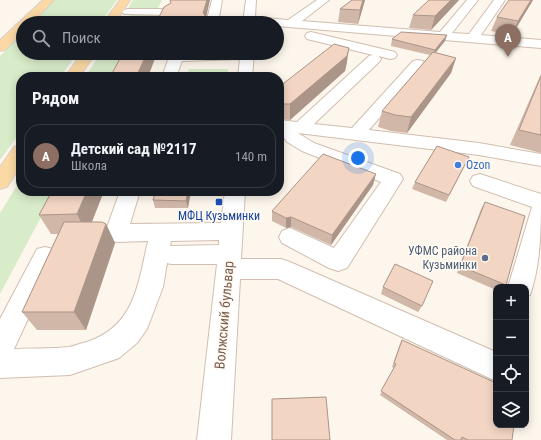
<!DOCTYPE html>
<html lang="ru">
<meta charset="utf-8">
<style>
:root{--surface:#171b24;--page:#20242c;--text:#f1f3f6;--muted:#9ea1a6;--line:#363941;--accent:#1a73e8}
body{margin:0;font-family:"Roboto Condensed",sans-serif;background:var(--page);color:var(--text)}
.controls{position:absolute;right:12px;bottom:12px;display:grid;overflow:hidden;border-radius:8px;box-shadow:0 2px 10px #0003}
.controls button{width:36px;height:36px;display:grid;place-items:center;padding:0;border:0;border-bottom:1px solid var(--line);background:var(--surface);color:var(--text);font:20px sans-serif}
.you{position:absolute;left:358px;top:158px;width:14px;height:14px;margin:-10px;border:3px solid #fff;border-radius:50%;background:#1a73e8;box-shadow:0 0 0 6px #1a73e833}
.badge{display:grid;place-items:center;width:26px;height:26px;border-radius:50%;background:var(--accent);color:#fff;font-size:13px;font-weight:700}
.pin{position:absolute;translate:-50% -33px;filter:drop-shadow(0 1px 2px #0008)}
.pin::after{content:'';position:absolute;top:21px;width:14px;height:12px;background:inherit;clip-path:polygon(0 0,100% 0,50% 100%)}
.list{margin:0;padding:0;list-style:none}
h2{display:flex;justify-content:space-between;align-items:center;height:52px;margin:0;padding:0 16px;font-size:17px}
h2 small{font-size:13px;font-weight:400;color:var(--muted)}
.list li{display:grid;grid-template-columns:26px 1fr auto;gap:12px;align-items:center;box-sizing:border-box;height:64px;margin:0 8px 8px;padding:0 8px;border:1px solid var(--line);border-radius:16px}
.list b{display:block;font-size:15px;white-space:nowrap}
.list p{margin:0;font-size:13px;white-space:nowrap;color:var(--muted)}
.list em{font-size:13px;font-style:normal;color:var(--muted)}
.icon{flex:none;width:22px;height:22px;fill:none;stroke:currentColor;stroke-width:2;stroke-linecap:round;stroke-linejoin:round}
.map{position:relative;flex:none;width:541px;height:440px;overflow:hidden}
.search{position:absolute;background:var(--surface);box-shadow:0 2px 10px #0003;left:16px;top:16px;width:268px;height:44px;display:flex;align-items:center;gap:10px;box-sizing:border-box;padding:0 14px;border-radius:22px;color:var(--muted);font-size:15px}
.panel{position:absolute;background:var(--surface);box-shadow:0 2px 10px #0003;left:16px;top:72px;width:268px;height:124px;border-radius:16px}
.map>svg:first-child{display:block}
.green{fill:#d8ecc9}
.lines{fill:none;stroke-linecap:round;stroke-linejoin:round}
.minor-casing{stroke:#d1beb0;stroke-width:2}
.major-casing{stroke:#dad1cd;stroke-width:2}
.minor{fill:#fff;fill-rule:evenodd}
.major{fill:#fbd9a5;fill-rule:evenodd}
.wall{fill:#d1b7a8}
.shaded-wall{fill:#aa9588}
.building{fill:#f3d5c3;stroke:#aa9588}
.shop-dot{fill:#3f7fe0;stroke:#fffaf3;stroke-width:1.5}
.transit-dot{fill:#1a4fb4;stroke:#fffaf3;stroke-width:1.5}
.service-dot{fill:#5c6f8a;stroke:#fffaf3;stroke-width:1.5}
.labels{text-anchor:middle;stroke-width:3;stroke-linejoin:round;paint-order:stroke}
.shop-label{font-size:12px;fill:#366cbe;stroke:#fffaf3;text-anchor:start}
.transit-label{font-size:12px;fill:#164399;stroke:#fffaf3}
.service-label{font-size:12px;fill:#4e5e75;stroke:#fffaf3;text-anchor:end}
.near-street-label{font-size:14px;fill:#7a5c4d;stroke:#fffaf3}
</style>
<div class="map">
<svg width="541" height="440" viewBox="0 0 541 440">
<rect width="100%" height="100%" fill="#fdf6ec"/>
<g class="green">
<path d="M55,0h62l-17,23h-67z"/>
<path d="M133,0h29l-5,10h-30z"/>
<path d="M132,13l23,1 -5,9h-30l2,-4h6z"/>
<path d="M23,33v20h55l-18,24h-39v54l-21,29v-104z"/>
<path d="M101,53h27l-13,24h-30z"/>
<path d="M189,69h39l-1,8h-40z"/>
<path d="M21,179v12h34l-55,103v-81z"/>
</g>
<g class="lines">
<g class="minor-casing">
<g id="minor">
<path d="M212,0h10l-4,23h-12z"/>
<path d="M246,0h10l-1,17 33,3 29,-20h12l-27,21 138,11 27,-32h11l-26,33 17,1 25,-34h11l-24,35 60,5v8l-264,-22v-3h-34z"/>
<path d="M128,9h38l4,1 2,2 -2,2 -4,1 -42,-1 -2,-2 2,-2z"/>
<path d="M311,32l84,20 2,3 -2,3 -5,1 -11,-3 2,3 -2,3 -65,62 38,4 61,-67 5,-1 5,1 2,3 -56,66 110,13 62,11v12l-62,-11 -181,-22 16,10 86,31 3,5 -56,89 -9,3 -9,-3 -47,-25 -3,-6 3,-6 8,-3 44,20 47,-66 -79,-31 -15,-9 -8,-12v-10l18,2 72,-66 4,-1 -66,-16 -2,-3 2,-3z"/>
<path d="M176,53h78l-2,24h-14l2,-18 -58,2 -6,16h-14l7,-20 2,-3z"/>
<path d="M480,174l61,20c0,34 0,70 -11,101l-4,1v-9h-18l24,-80 -59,-21 -3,-5 3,-5z"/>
<path d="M120,191h20l-10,33 91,-1 4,-32h20l-4,68h40l9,3 206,90v29l-218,-102h-38l-9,161h-34l20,-176h-46l-4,-1 -4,24 -16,42 -10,14 -18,15 -49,17 -70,3v-59l37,-70 8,-2 8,2 4,7 -43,93c18,-1 37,0 55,-2 6,-1 12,-4 18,-5 48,-16 51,-58 61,-101l-32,1 -8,-3 -3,-6zM219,240v5l-49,1 1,-5z"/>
</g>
</g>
<g class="major-casing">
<g id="major">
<path d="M43,0h11l-22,23h-9v9l-18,18 -5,1v-11z"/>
<path d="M120,0h10l-15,23h-12z"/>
<path d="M82,53h14l-17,24h-14z"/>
<path d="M21,145v20l-14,22 -7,2v-22l14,-20z"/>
</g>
</g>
<use href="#minor" class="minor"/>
<use href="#major" class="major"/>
</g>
<g class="wall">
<path d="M352,0h13l-7,24 -20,-2 2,-13z"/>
<path d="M429,0h30l-28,30 -22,-2 4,-13z"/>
<path d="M533,0l-21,35 -21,-4 6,-14z"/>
<path d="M447,35l-2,6 -10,12 21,5 -5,15 -44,60 -16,-2 -13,-4 4,-16 48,-56 -39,-9 1,-7z"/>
<path d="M347,62l-2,9 -55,49 -11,-1v-32z"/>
<path d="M541,74v79l-31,-8z"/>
<path d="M469,157l-23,45 -34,-13 3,-7z"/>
<path d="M373,185l-42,60 -40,-18 -5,1 -14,-7v-10z"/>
<path d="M52,191h52l-12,31 14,2 9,19 -29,87h-49l-15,-18 36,-78h-7l-12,-19z"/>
<path d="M191,191l-3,17h-33l-2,-8z"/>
<path d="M485,202l21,83 -1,2h-9v3l-39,-17 24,-64z"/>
<path d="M383,287l39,19 -4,6 -37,-18z"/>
<path d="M402,340l110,100h-65l-67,-45 14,-27 -2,-1 8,-23z"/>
</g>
<g class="shaded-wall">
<path d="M207,0h3l-4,18v5h-3v-10z"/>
<path d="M363,0h2l-7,24 2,-14z"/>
<path d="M451,0h8l-28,30 4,-14z"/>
<path d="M531,0h2l-21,35 6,-14z"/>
<path d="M447,35l-2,6 -12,15 2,-6z"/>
<path d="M349,48l-2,14 -2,9 -55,49v-16z"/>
<path d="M147,53h8l1,3 -8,21h-12z"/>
<path d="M456,58l-5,15 -44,60 4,-16z"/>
<path d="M376,174l-3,11 -42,60 1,-10z"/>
<path d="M87,191h17l-17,43 -10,-20z"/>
<path d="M188,191h3l-3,17 -2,-7z"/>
<path d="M291,217v10l-5,1v-10z"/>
<path d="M106,224l9,19 -29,87 -12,-18z"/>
</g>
<g class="building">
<path d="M170,0h37l-4,13 2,2 -2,8h-47l8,-16 7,-4z"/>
<path d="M352,0h11l-3,10 -20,-1z"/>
<path d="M429,0h22l-16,16 -22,-1z"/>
<path d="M509,0h22l-13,21 -21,-4z"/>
<path d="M401,32l46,3 -12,15 -43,-11z"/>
<path d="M334,44l15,4 -2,8 -57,48h-11v-17z"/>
<path d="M433,52l23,6 -45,59 -16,-2 -13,-4z"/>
<path d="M123,53h24l-11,24h-26z"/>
<path d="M541,76v59l-22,-5z"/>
<path d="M437,146l32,11 -20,38 -34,-13z"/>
<path d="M323,154l53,20 -44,61 -41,-18 -5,1 -14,-7z"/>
<path d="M52,191h35l-10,23 -38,1z"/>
<path d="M156,191h32l-2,10 -33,-1z"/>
<path d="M485,202l40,14 -19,69 -46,-19z"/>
<path d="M64,222h38l4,2 -32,88h-52z"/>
<path d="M395,264l38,17 -11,25 -39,-19z"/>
<path d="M402,340l94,43v42h18l-2,15h-44l-6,-3 -1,3h-6l-74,-49 15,-27 -2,-1z"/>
<path d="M326,397l4,43h-58v-41z"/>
</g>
<circle class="shop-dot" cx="458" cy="165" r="4"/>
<rect class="transit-dot" x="215" y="198" width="8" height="8" rx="2"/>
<circle class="service-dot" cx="485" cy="258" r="4"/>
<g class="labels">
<g class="shop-label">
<text x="466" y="169">Ozon</text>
</g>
<g class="transit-label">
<text x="219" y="220">МФЦ Кузьминки</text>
</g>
<g class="service-label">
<text x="477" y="255">УФМС района<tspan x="477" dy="14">Кузьминки</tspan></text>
</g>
<g class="near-street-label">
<text transform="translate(224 315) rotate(-85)" y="5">Волжский бульвар</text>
</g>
</g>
</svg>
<div class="controls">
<button>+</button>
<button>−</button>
<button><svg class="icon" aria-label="locate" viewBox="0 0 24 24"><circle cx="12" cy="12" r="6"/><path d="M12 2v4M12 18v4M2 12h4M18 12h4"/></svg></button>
<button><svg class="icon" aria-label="layers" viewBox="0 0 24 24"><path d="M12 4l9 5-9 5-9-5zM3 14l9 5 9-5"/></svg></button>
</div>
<div class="you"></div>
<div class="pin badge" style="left:508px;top:57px;background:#8d6e63">A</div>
<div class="search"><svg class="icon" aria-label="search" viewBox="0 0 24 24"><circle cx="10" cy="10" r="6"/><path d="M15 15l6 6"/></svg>Поиск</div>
<section class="panel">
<h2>Рядом<small></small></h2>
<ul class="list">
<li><span class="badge" style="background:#8d6e63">A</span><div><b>Детский сад №2117</b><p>Школа</p></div><em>140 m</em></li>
</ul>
</section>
</div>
